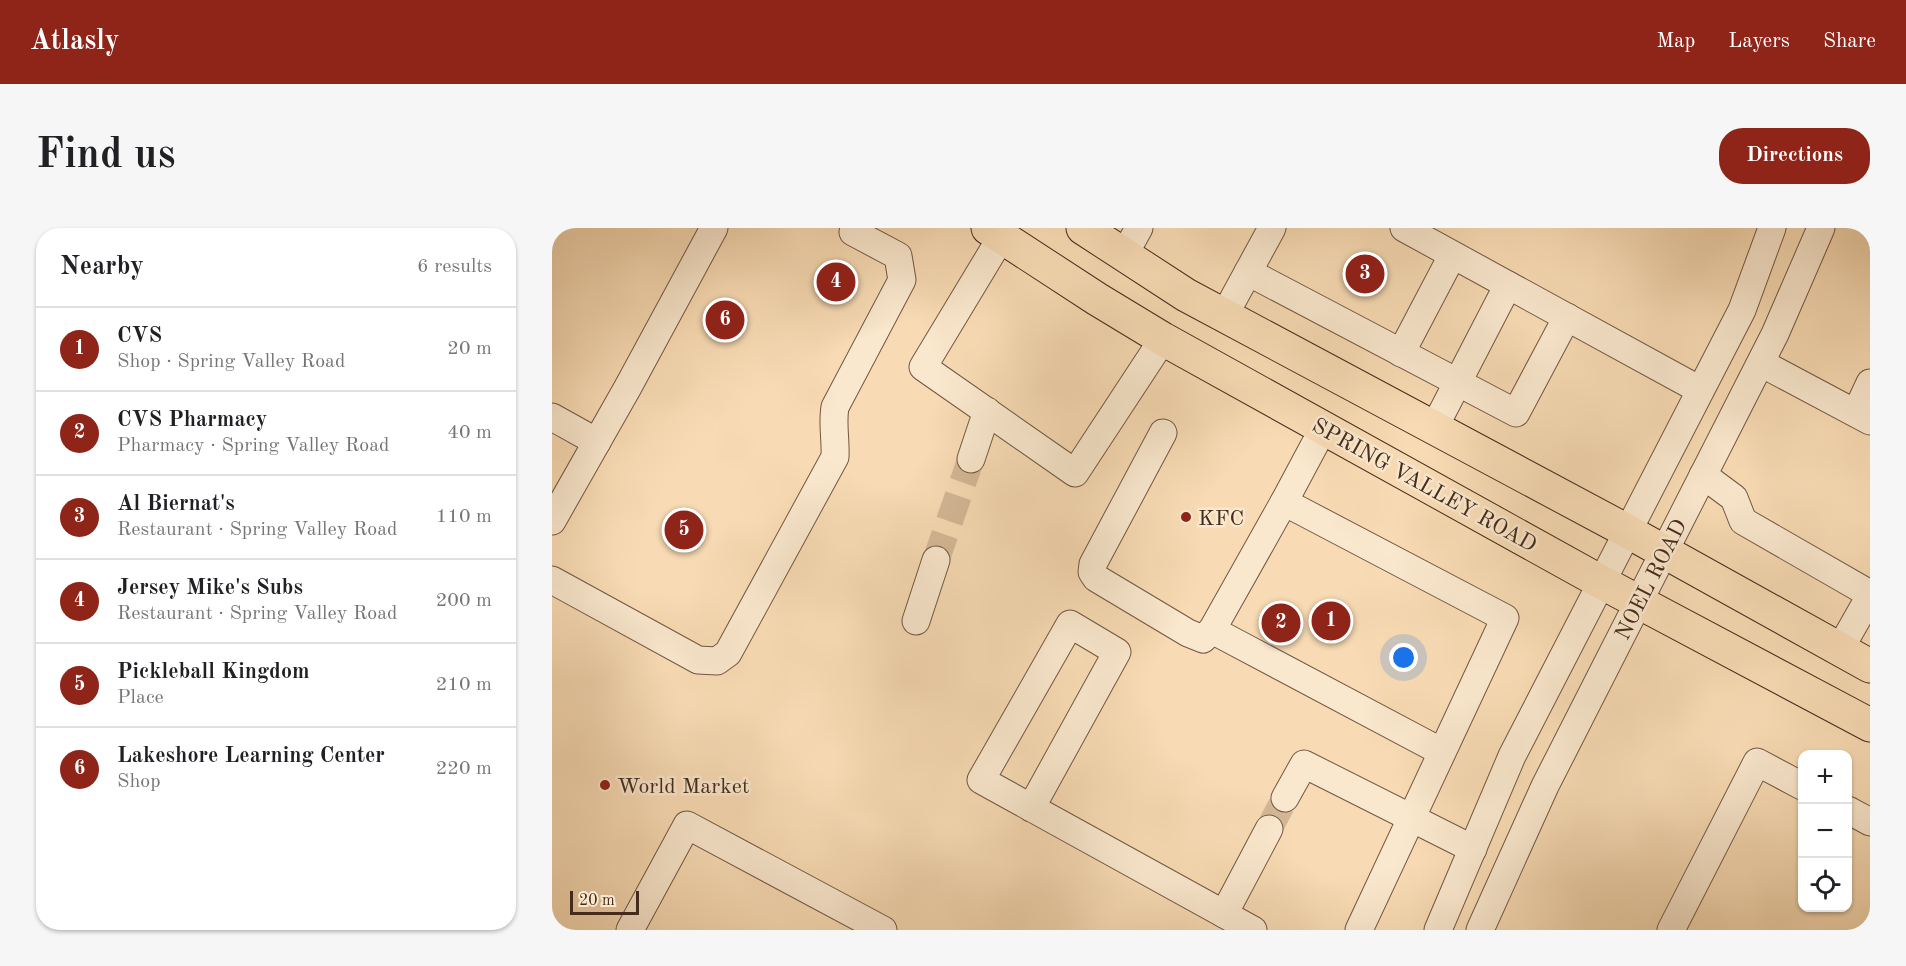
<!DOCTYPE html>
<meta charset="utf-8">
<style>
:root{--surface:#fff;--page:#f6f6f6;--text:#202124;--muted:#757577;--line:#e0e0e0;--accent:#8f2418}
body{margin:0;font-family:"Old Standard TT",serif;background:var(--page);color:var(--text)}
.controls{position:absolute;right:18px;bottom:18px;display:grid;overflow:hidden;border-radius:12px;box-shadow:0 2px 4px #0004}
.controls button{width:54px;height:54px;display:grid;place-items:center;padding:0;border:0;border-bottom:2px solid var(--line);background:var(--surface);color:var(--text);font:30px sans-serif}
.scale{position:absolute;left:18px;bottom:15px;width:69px;box-sizing:border-box;padding-left:6px;border:3px solid #452b1c;border-top:0;font-size:16px;line-height:21px;white-space:nowrap;color:#452b1c;-webkit-text-stroke:4px #fae8ce;paint-order:stroke}
.you{position:absolute;left:852px;top:430px;width:21px;height:21px;margin:-15px;border:4px solid #fff;border-radius:50%;background:#1a73e8;box-shadow:0 0 0 9px #1a73e833}
.badge{display:grid;place-items:center;width:39px;height:39px;border-radius:50%;background:var(--accent);color:#fff;font-size:20px;font-weight:700}
.pin{position:absolute;translate:-50% -50%;border:3px solid #fff;box-shadow:0 2px 6px #0006}
.list{margin:0;padding:0;list-style:none}
h2{display:flex;justify-content:space-between;align-items:center;height:78px;margin:0;padding:0 24px;font-size:26px}
h2 small{font-size:20px;font-weight:400;color:var(--muted)}
.list li{display:grid;grid-template-columns:39px 1fr auto;gap:18px;align-items:center;box-sizing:border-box;height:84px;padding:0 24px;border-top:2px solid var(--line)}
.list b{display:block;font-size:22px;white-space:nowrap}
.list p{margin:0;font-size:20px;white-space:nowrap;color:var(--muted)}
.list em{font-size:20px;font-style:normal;color:var(--muted)}
.icon{flex:none;width:33px;height:33px;fill:none;stroke:currentColor;stroke-width:2;stroke-linecap:round;stroke-linejoin:round}
.map{position:relative;flex:none;width:1318px;height:702px;overflow:hidden;border-radius:24px}
header{display:flex;align-items:center;gap:36px;box-sizing:border-box;height:84px;padding:0 30px;background:var(--accent);color:#fff}
header strong{font-size:28px}
nav{display:flex;gap:33px;margin-inline-start:auto;font-size:21px}
.intro{display:flex;align-items:center;justify-content:space-between;box-sizing:border-box;height:144px;padding:0 36px}
h1{margin:0;font-size:42px}
.button{padding:15px 27px;border-radius:24px;background:var(--accent);color:#fff;font-size:21px;font-weight:700}
main{display:flex;gap:36px;padding:0 36px}
aside{flex:1;background:var(--surface);border-radius:24px;box-shadow:0 2px 4px #0004}
.map>svg:first-child{display:block}
.lines{fill:none;stroke-linecap:round;stroke-linejoin:round}
.minor-tunnel{stroke:#d4b896;stroke-width:27;stroke-dasharray:27 14;stroke-linecap:butt}
.minor-casing{stroke:#725742;stroke-width:29}
.major-casing{stroke:#452b1c;stroke-width:35}
.minor{stroke:#fae8ce;stroke-width:27}
.major{stroke:#f8dbb4;stroke-width:33}
.poi-dot{fill:#8f2418;stroke:#fae8ce;stroke-width:2}
.labels{text-anchor:middle;stroke-width:5;stroke-linejoin:round;paint-order:stroke}
.street-label{font-size:22px;fill:#452b1c;stroke:#fae8ce}
.poi-label{font-size:22px;fill:#452b1c;stroke:#fae8ce;text-anchor:start}
</style>
<header>
<strong>Atlasly</strong>
<nav><a>Map</a><a>Layers</a><a>Share</a></nav>
</header>
<div class="intro"><h1>Find us</h1><a class="button">Directions</a></div>
<main>
<aside>
<h2>Nearby<small>6 results</small></h2>
<ul class="list">
<li><span class="badge">1</span><div><b>CVS</b><p>Shop · Spring Valley Road</p></div><em>20 m</em></li>
<li><span class="badge">2</span><div><b>CVS Pharmacy</b><p>Pharmacy · Spring Valley Road</p></div><em>40 m</em></li>
<li><span class="badge">3</span><div><b>Al Biernat's</b><p>Restaurant · Spring Valley Road</p></div><em>110 m</em></li>
<li><span class="badge">4</span><div><b>Jersey Mike's Subs</b><p>Restaurant · Spring Valley Road</p></div><em>200 m</em></li>
<li><span class="badge">5</span><div><b>Pickleball Kingdom</b><p>Place</p></div><em>210 m</em></li>
<li><span class="badge">6</span><div><b>Lakeshore Learning Center</b><p>Shop</p></div><em>220 m</em></li>
</ul>
</aside>
<div class="map">
<svg width="1318" height="702" viewBox="0 0 1318 702">
<rect width="100%" height="100%" fill="#f8dbb4"/>
<filter id="stains"><feTurbulence type="fractalNoise" baseFrequency=".00333" numOctaves="4"/><feColorMatrix values="0 0 0 0 .2 0 0 0 0 .09 0 0 0 0 .02 0 0 0 .5 -.17"/></filter>
<radialGradient id="worn" r=".72"><stop offset=".6" stop-color="#630" stop-opacity="0"/><stop offset="1" stop-color="#630" stop-opacity=".3"/></radialGradient>
<g class="lines">
<g class="minor-tunnel">
<path d="M384,332l35,-101"/>
<path d="M717,601l16,-31"/>
</g>
<g class="minor-casing">
<g id="minor">
<path d="M852,0l104,57 -74,143"/>
<path d="M450,8l-79,131 152,106 88,-134"/>
<path d="M572,27l15,-27"/>
<path d="M696,44l268,141 51,-96"/>
<path d="M956,57l192,105"/>
<path d="M672,88l48,-88"/>
<path d="M849,125l51,-97"/>
<path d="M1209,135l109,58"/>
<path d="M1304,185l14,-30"/>
<path d="M0,189l45,25"/>
<path d="M771,201l-39,73 221,116 -146,312"/>
<path d="M611,205l-70,131 -1,8 4,6 92,55 15,6 9,-9"/>
<path d="M419,231l16,-48"/>
<path d="M1151,247l31,23 9,23 127,73"/>
<path d="M732,274l-72,128 230,122"/>
<path d="M0,293l76,-134 86,-159"/>
<path d="M0,352l146,80 19,1 11,-8 107,-196c1,-17 -3,-33 0,-50l67,-127 -4,-24 -45,-24"/>
<path d="M364,393l20,-61"/>
<path d="M1288,421l30,-53"/>
<path d="M733,570l19,-34 169,85"/>
<path d="M479,580l86,-156 -47,-28 -89,156 272,150"/>
<path d="M1296,582l22,12"/>
<path d="M672,686l45,-85"/>
<path d="M78,702l57,-105 196,105"/>
<path d="M886,702l74,-174 230,-446 30,-82"/>
<path d="M928,702l65,-144 230,-452 46,-106"/>
<path d="M1119,702l86,-168 45,24"/>
</g>
</g>
<g class="major-casing">
<g id="major">
<path d="M436,0l109,71 66,40 438,243 269,143"/>
<path d="M531,0l103,67 441,236 243,135"/>
</g>
</g>
<use href="#minor" class="minor"/>
<use href="#major" class="major"/>
</g>
<g class="poi-dot">
<circle cx="634" cy="289" r="6"/>
<circle cx="53" cy="557" r="6"/>
</g>
<g class="labels">
<g class="street-label">
<text transform="translate(873 256) rotate(29)" y="8">SPRING VALLEY ROAD</text>
<text transform="translate(1098 351) rotate(-63)" y="8">NOEL ROAD</text>
</g>
<g class="poi-label">
<text x="646" y="297">KFC</text>
<text x="65" y="565">World Market</text>
</g>
</g>
<rect width="100%" height="100%" filter="url(#stains)"/>
<rect width="100%" height="100%" fill="url(#worn)"/>
</svg>
<div class="controls">
<button>+</button>
<button>−</button>
<button><svg class="icon" aria-label="locate" viewBox="0 0 24 24"><circle cx="12" cy="12" r="6"/><path d="M12 2v4M12 18v4M2 12h4M18 12h4"/></svg></button>
</div>
<div class="scale">20 m</div>
<div class="you"></div>
<div class="pin badge" style="left:779px;top:393px">1</div>
<div class="pin badge" style="left:729px;top:395px">2</div>
<div class="pin badge" style="left:813px;top:46px">3</div>
<div class="pin badge" style="left:284px;top:54px">4</div>
<div class="pin badge" style="left:132px;top:302px">5</div>
<div class="pin badge" style="left:173px;top:92px">6</div>
</div>
</main>
